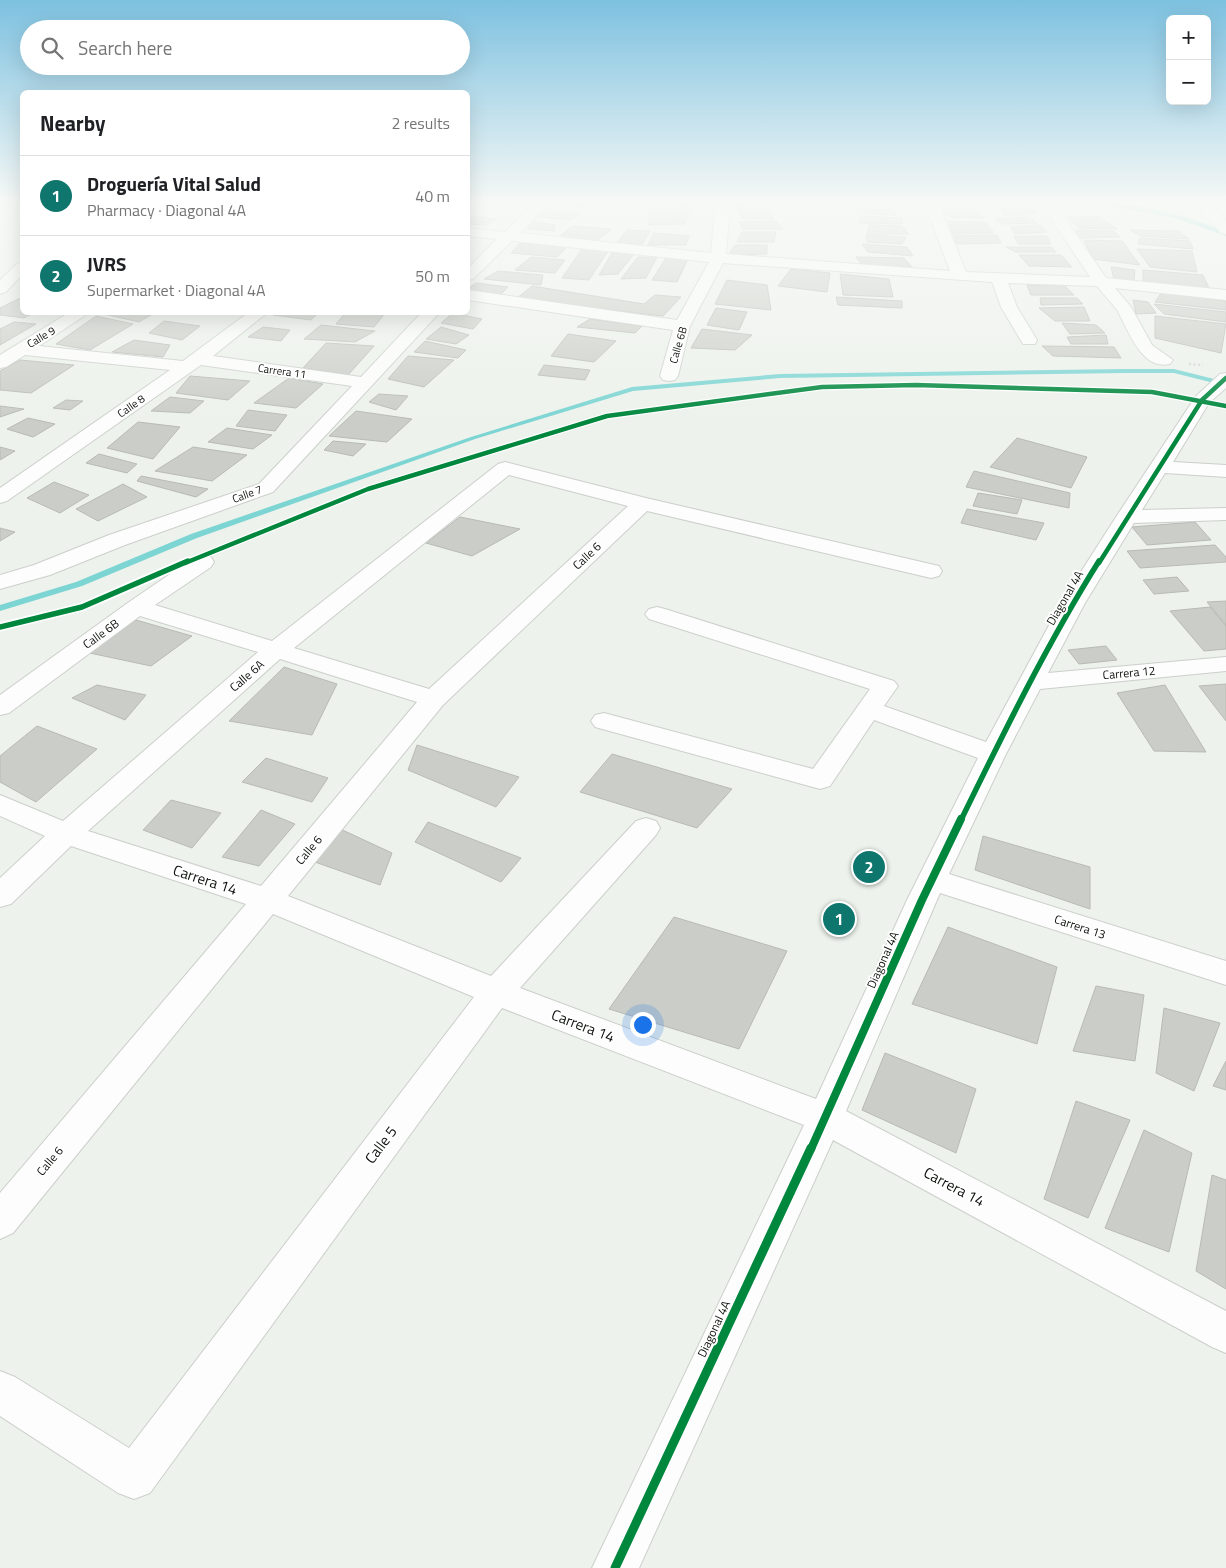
<!DOCTYPE html>
<meta charset="utf-8">
<style>
:root{--surface:#fff;--page:#f6f6f6;--text:#202124;--muted:#757577;--line:#e0e0e0;--accent:#0f766e}
body{margin:0;font-family:"Titillium Web",sans-serif;background:var(--page);color:var(--text)}
.controls{position:absolute;right:15px;top:15px;display:grid;overflow:hidden;border-radius:8px;box-shadow:0 5px 20px #0002}
.controls button{width:45px;height:45px;display:grid;place-items:center;padding:0;border:0;border-bottom:1px solid var(--line);background:var(--surface);color:var(--text);font:25px sans-serif}
.you{position:absolute;left:642px;top:1024px;width:18px;height:18px;margin:-12px;border:4px solid #fff;border-radius:50%;background:#1a73e8;box-shadow:0 0 0 8px #1a73e833}
.badge{display:grid;place-items:center;width:32px;height:32px;border-radius:50%;background:var(--accent);color:#fff;font-size:16px;font-weight:700}
.pin{position:absolute;translate:-50% -50%;border:2px solid #fff;box-shadow:0 1px 5px #0006}
.list{margin:0;padding:0;list-style:none}
h2{display:flex;justify-content:space-between;align-items:center;height:65px;margin:0;padding:0 20px;font-size:21px}
h2 small{font-size:16px;font-weight:400;color:var(--muted)}
.list li{display:grid;grid-template-columns:32px 1fr auto;gap:15px;align-items:center;box-sizing:border-box;height:80px;padding:0 20px;border-top:1px solid var(--line)}
.list b{display:block;font-size:19px;white-space:nowrap}
.list p{margin:0;font-size:16px;white-space:nowrap;color:var(--muted)}
.list em{font-size:16px;font-style:normal;color:var(--muted)}
.icon{flex:none;width:28px;height:28px;fill:none;stroke:currentColor;stroke-width:2;stroke-linecap:round;stroke-linejoin:round}
.map{position:relative;flex:none;width:1226px;height:1568px;overflow:hidden}
.search{position:absolute;background:var(--surface);box-shadow:0 5px 20px #0002;left:20px;top:20px;width:450px;height:55px;display:flex;align-items:center;gap:12px;box-sizing:border-box;padding:0 18px;border-radius:28px;color:var(--muted);font-size:19px}
.panel{position:absolute;background:var(--surface);box-shadow:0 5px 20px #0002;left:20px;top:90px;width:450px;height:225px;border-radius:8px}
.map>svg:first-child{display:block}
.lines{fill:none;stroke-linecap:round;stroke-linejoin:round}
.stream{fill:#7cd5d3;fill-rule:evenodd}
.building{fill:#cbcec8;stroke:#b8bab5}
.street-casing{stroke:#cccfcb;stroke-width:2}
.path{stroke:#d6d8d6;stroke-width:2.5;stroke-dasharray:2 2.5;stroke-linecap:butt}
.street{fill:#fcfdfc;fill-rule:evenodd}
.cycleway-far3-casing{stroke:#fff;stroke-width:7}
.cycleway-far2-casing{stroke:#fff;stroke-width:9}
.cycleway-far1-casing{stroke:#fff;stroke-width:11}
.cycleway-casing{stroke:#fff;stroke-width:12}
.cycleway-far3{stroke:#00873e;stroke-width:4.5}
.cycleway-far2{stroke:#00873e;stroke-width:5.5}
.cycleway-far1{stroke:#00873e;stroke-width:8}
.cycleway{stroke:#00873e;stroke-width:9}
.labels{text-anchor:middle;stroke-width:4;stroke-linejoin:round;paint-order:stroke}
.far-street-label{font-size:11px;fill:#0e120d;stroke:#fff}
.street-label{font-size:12px;fill:#0e120d;stroke:#fff}
.near-street-label{font-size:15px;fill:#0e120d;stroke:#fff}
</style>
<div class="map">
<svg width="1226" height="1568" viewBox="0 0 1226 1568">
<rect width="100%" height="100%" fill="#edf2ec"/>
<g class="lines">
<g class="stream">
<path d="M1087,202c47,0 96,12 139,30v4l-51,-18z"/>
<path d="M1125,369h49l52,13v4l-52,-13h-49l-345,5 -147,13 -158,48 -278,99 -115,48 -82,25v-6l76,-23 115,-48 280,-97 161,-50 148,-13z"/>
</g>
</g>
<g class="building">
<path d="M548,202h43l-2,6 -43,-4z"/>
<path d="M651,202h37l-1,4 -36,-2z"/>
<path d="M794,202h31l1,5 -31,-3z"/>
<path d="M835,202h25l1,6h-25z"/>
<path d="M1100,202h48l3,3 -49,-2z"/>
<path d="M1156,202h40l3,2 -40,1z"/>
<path d="M736,203l33,2 4,14 -32,-1z"/>
<path d="M650,207l42,1 -7,16 -36,1z"/>
<path d="M1002,207l26,1 9,5 -32,3z"/>
<path d="M935,208h39l10,10 -33,-1z"/>
<path d="M865,209h27l5,6 -32,-1z"/>
<path d="M546,210l34,3 -8,7 -35,-3z"/>
<path d="M473,216l23,3 -9,6 -19,-1v-4z"/>
<path d="M860,216l43,2 -1,6 -43,-1z"/>
<path d="M1028,217l9,6 -36,1 -6,-5z"/>
<path d="M1067,217h33l17,12 -38,-1z"/>
<path d="M531,221l24,4v6l-27,-2z"/>
<path d="M776,221l7,8h-40l-4,-7z"/>
<path d="M942,221l43,1 9,11 -44,1z"/>
<path d="M869,225l33,1 7,8h-42z"/>
<path d="M1040,225l7,7 -33,2 -3,-7z"/>
<path d="M572,226l40,3 -15,11 -39,-2z"/>
<path d="M627,230l23,1 -8,14 -25,-2z"/>
<path d="M1074,230l40,1 6,6 -42,1z"/>
<path d="M1130,230l49,1 10,8 -48,-3z"/>
<path d="M742,232h34l-2,10h-37z"/>
<path d="M654,233l35,3 -3,9h-38z"/>
<path d="M866,235l40,2 -4,7 -35,-2z"/>
<path d="M997,235l4,8 -44,1 -6,-8z"/>
<path d="M1014,236h33l4,8h-33z"/>
<path d="M1140,238l50,3 3,8 -55,-5z"/>
<path d="M1084,240l38,1 18,24 -47,-6z"/>
<path d="M520,243l47,4 -10,10 -46,-4z"/>
<path d="M862,244l45,3 6,9 -45,-4z"/>
<path d="M735,245h32v9l-39,1z"/>
<path d="M1006,247h45l5,5h-40z"/>
<path d="M582,249l26,2 -19,29 -27,-2z"/>
<path d="M1137,249l55,2 5,21 -47,-5z"/>
<path d="M612,253l22,1 -16,20 -19,1z"/>
<path d="M1019,255h42l11,12 -43,-1z"/>
<path d="M531,257l34,3 -10,13 -40,-3z"/>
<path d="M638,257h19l-11,21 -25,1z"/>
<path d="M856,257l48,1 8,9 -49,-1z"/>
<path d="M666,258l22,1 -11,23 -25,-2z"/>
<path d="M1111,267l24,3 -1,11 -20,-2z"/>
<path d="M791,269l39,4 -3,19 -49,-6z"/>
<path d="M1143,270l60,5 6,13 -66,-5z"/>
<path d="M498,271l45,4 -2,10 -57,-6z"/>
<path d="M840,274l49,5 4,18 -50,-2z"/>
<path d="M727,280l40,5 4,25 -56,-6z"/>
<path d="M476,283l32,4 -10,10 -30,-4v-4z"/>
<path d="M1027,285h37l10,10h-43z"/>
<path d="M532,286l112,18 11,-9 26,2 -18,19 -147,-17z"/>
<path d="M1162,292l64,9v9l-71,-8z"/>
<path d="M22,297v15h13l-11,6 -24,-3v-7z"/>
<path d="M836,297l66,4v7l-64,-3z"/>
<path d="M1040,298h37l6,6 -42,1z"/>
<path d="M1133,300l15,2 8,11 -20,1z"/>
<path d="M1154,304l72,8v10l-62,-8z"/>
<path d="M1084,307l6,14h-35l-16,-13z"/>
<path d="M716,308l31,4 -8,18 -32,-5z"/>
<path d="M95,312h61l-17,10z"/>
<path d="M277,312h42l-8,8 -38,-5z"/>
<path d="M346,312h40l-12,15 -38,-3z"/>
<path d="M453,313l29,6 -9,10 -32,-6z"/>
<path d="M96,316l37,8 -43,26 -34,-6z"/>
<path d="M1155,316l71,8 -5,29 -66,-15z"/>
<path d="M590,319l52,7 -7,7 -58,-6z"/>
<path d="M164,321l36,5 -18,14 -33,-7z"/>
<path d="M14,322l22,2 -36,21v-16z"/>
<path d="M1062,323l34,2 9,8 -35,1z"/>
<path d="M321,325l54,6 -20,11 -51,-3z"/>
<path d="M263,327l27,3 -9,11 -33,-4z"/>
<path d="M441,327l28,8 -13,9 -30,-5z"/>
<path d="M702,329l50,6 -17,15 -44,-2z"/>
<path d="M568,334l48,7 -22,21 -43,-6z"/>
<path d="M1106,335l2,9h-37l-4,-7z"/>
<path d="M134,340l36,5 -7,12 -51,-5z"/>
<path d="M425,341l41,9 -8,8 -44,-6z"/>
<path d="M326,343l48,3 -26,29 -45,-7z"/>
<path d="M1042,346l72,1 7,11 -68,-2z"/>
<path d="M408,356l46,4 -30,27 -36,-8z"/>
<path d="M20,360l54,5 -43,28 -31,-3v-19z"/>
<path d="M544,365l46,5 -5,10 -47,-5z"/>
<path d="M190,376l60,5 -22,19 -52,-7z"/>
<path d="M289,378l34,6 -27,24 -42,-5z"/>
<path d="M379,394l29,2 -12,14 -27,-8z"/>
<path d="M170,397l34,4 -14,12 -39,-2z"/>
<path d="M66,400l17,1 -13,9 -17,-2z"/>
<path d="M0,406l24,3 -24,8z"/>
<path d="M248,410l39,5 -12,16 -39,-5z"/>
<path d="M356,411l56,8 -25,23 -58,-6z"/>
<path d="M28,418l27,6 -22,13 -26,-8z"/>
<path d="M138,422l42,5 -27,32 -46,-11z"/>
<path d="M227,428l45,7 -19,14 -45,-7z"/>
<path d="M1017,438l70,19 -16,31 -81,-21z"/>
<path d="M333,441l33,3 -13,12 -29,-6z"/>
<path d="M0,447l15,4 -15,9z"/>
<path d="M193,447l54,8 -35,26 -57,-10z"/>
<path d="M99,454l38,10 -10,9 -41,-10z"/>
<path d="M974,471l96,22 -1,15 -103,-21z"/>
<path d="M141,476l67,13 -12,8 -59,-16z"/>
<path d="M54,482l35,13 -29,18 -33,-15z"/>
<path d="M123,484l24,13 -49,24 -22,-12z"/>
<path d="M978,493l44,7 -5,14 -44,-8z"/>
<path d="M967,509l77,14 -8,17 -75,-17z"/>
<path d="M460,517l60,12 -48,27 -46,-13z"/>
<path d="M1195,522l16,18 -64,5 -15,-18z"/>
<path d="M0,528l15,4 -15,9z"/>
<path d="M1215,545l11,12v5l-86,6 -13,-17z"/>
<path d="M1177,577l12,14 -35,3 -11,-14z"/>
<path d="M1226,601v24l-19,-23z"/>
<path d="M1210,607l16,19v23l-22,2 -34,-40z"/>
<path d="M136,620l56,16 -41,30 -66,-14z"/>
<path d="M1106,646l11,14 -38,4 -11,-14z"/>
<path d="M284,667l53,17 -25,51 -83,-14z"/>
<path d="M1226,684v37l-27,-35z"/>
<path d="M97,685l49,10 -21,25 -53,-22z"/>
<path d="M1165,685l41,67 -52,-1 -37,-58z"/>
<path d="M37,726l60,23 -61,53 -36,-20v-26z"/>
<path d="M417,745l102,32 -23,30 -88,-37z"/>
<path d="M612,754l120,35 -35,39 -117,-36z"/>
<path d="M266,758l62,20 -16,24 -70,-20z"/>
<path d="M171,800l50,13 -29,35 -49,-18z"/>
<path d="M261,810l34,14 -36,42 -37,-9z"/>
<path d="M428,822l93,36 -20,24 -86,-40z"/>
<path d="M336,827l56,26 -12,32 -65,-23z"/>
<path d="M983,836l107,31v42l-115,-39z"/>
<path d="M674,917l113,34 -48,98 -130,-40z"/>
<path d="M948,927l109,40 -20,77 -125,-40z"/>
<path d="M1096,986l48,9 -9,66 -62,-10z"/>
<path d="M1164,1008l56,15 -26,68 -38,-18z"/>
<path d="M885,1053l91,36 -20,64 -94,-43z"/>
<path d="M1226,1061v29l-13,-4z"/>
<path d="M1076,1101l54,19 -42,98 -44,-19z"/>
<path d="M1144,1130l48,23 -23,99 -64,-24z"/>
<path d="M1212,1175l14,5v109l-30,-18z"/>
</g>
<g class="lines">
<g class="street-casing">
<g id="street">
<path d="M535,202h15l-30,31 191,20 5,-51h14l-4,52 224,17 -26,-69h14l28,70 124,5 -50,-75h14l52,76 120,12v10l-111,-12 16,19 21,38 21,15 -3,4c-29,7 -42,-35 -53,-54 -6,-8 -14,-16 -20,-24l-89,-3 9,24 20,33 -2,4h-12l-22,-37 -9,-25 -269,-19 -33,63 -12,50 -3,4 -6,1 -6,-1 -3,-4 13,-46 -205,-30v-10l209,30 32,-58 -197,-21 -39,38 -5,1v-12l29,-29 -29,-3v-8l37,4z"/>
<path d="M1195,202h15l16,19v13l-5,-1z"/>
<path d="M22,262v13l-16,17 -6,2v-14l17,-16z"/>
<path d="M70,312h20l-51,34 144,15 66,-49h19l-55,44 148,21 61,-65h18l-167,180 -148,53 -75,30 -50,14v-14l34,-10 75,-30 150,-51 93,-98 -151,-21 -194,136 -7,2v-15l170,-118 -145,-15 -19,12 -6,1v-13z"/>
<path d="M1226,373v15l-17,15 -36,59 53,3v12l-61,-4 -23,37 84,-2v12l-92,3 -49,80 -37,70 178,-16v14l-186,18 -34,65 -57,120 277,87v24l-286,-92 -94,218 380,200v42l-14,-6 -379,-207 -194,428h-47l212,-443 -302,-117 -352,485 -16,6 -16,-6 -118,-77v-45l15,6 114,71 345,-451 -201,-83 -260,319 -13,6v-46l246,-289 -175,-58 -60,58 -11,3v-29l45,-42 -45,-20v-21l63,26 195,-169 -118,-36 -131,97 -9,2v-20l129,-93 66,-45 8,-2 8,2 3,5 -3,5 -56,38 117,36 226,-177 7,-2 141,36 293,68 3,5 -3,5 -8,2 -284,-67 -204,194 -155,191 203,80 145,-155 10,-3 10,3 4,7 -4,7 -136,153 296,111 91,-199 71,-142 -104,-38 -44,66 -10,3 -225,-62 -4,-6 4,-6 9,-2 209,56 57,-80 -221,-70 -4,-5 4,-5 8,-2 8,2 229,72 4,5 -14,20 102,36 75,-139 55,-86 80,-121 24,-22zM509,475l119,31 -199,183 -135,-41zM280,659l137,43 -156,184 -173,-55z"/>
</g>
</g>
<path class="path" d="M1189,364l14,1"/>
<use href="#street" class="street"/>
<g class="cycleway-far3-casing">
<g id="cycleway-far3">
<path d="M185,563l183,-74 239,-73 215,-29 94,-2 236,7 74,14"/>
<path d="M1099,563l103,-163 24,-22"/>
</g>
</g>
<g class="cycleway-far2-casing">
<g id="cycleway-far2">
<path d="M0,627l82,-20 106,-46"/>
<path d="M961,820c43,-88 86,-176 138,-259"/>
</g>
</g>
<g class="cycleway-far1-casing">
<path id="cycleway-far1" d="M811,1149l111,-249 39,-81"/>
</g>
<g class="cycleway-casing">
<path id="cycleway" d="M615,1568l196,-420"/>
</g>
<use href="#cycleway-far3" class="cycleway-far3"/>
<use href="#cycleway-far2" class="cycleway-far2"/>
<use href="#cycleway-far1" class="cycleway-far1"/>
<use href="#cycleway" class="cycleway"/>
</g>
<linearGradient id="sky" x2="0" y2="1"><stop stop-color="#7dc1e0"/><stop offset="0.48" stop-color="#f7f9f6"/><stop offset="1" stop-color="#f7f9f6" stop-opacity="0"/></linearGradient>
<rect width="1226" height="422" fill="url(#sky)"/>
<g class="labels">
<g class="far-street-label">
<text transform="translate(41 337) rotate(-31)" y="4">Calle 9</text>
<text transform="translate(678 345) rotate(-74)" y="4">Calle 6B</text>
<text transform="translate(282 371) rotate(8)" y="4">Carrera 11</text>
<text transform="translate(131 406) rotate(-35)" y="4">Calle 8</text>
<text transform="translate(247 494) rotate(-20)" y="4">Calle 7</text>
</g>
<g class="street-label">
<text transform="translate(587 556) rotate(-43)" y="4">Calle 6</text>
<text transform="translate(1065 598) rotate(-60)" y="4">Diagonal 4A</text>
<text transform="translate(101 634) rotate(-36)" y="4">Calle 6B</text>
<text transform="translate(1129 673) rotate(-5)" y="4">Carrera 12</text>
<text transform="translate(247 676) rotate(-41)" y="4">Calle 6A</text>
<text transform="translate(309 850) rotate(-50)" y="4">Calle 6</text>
<text transform="translate(1080 927) rotate(18)" y="4">Carrera 13</text>
<text transform="translate(883 960) rotate(-66)" y="4">Diagonal 4A</text>
<text transform="translate(50 1161) rotate(-50)" y="4">Calle 6</text>
<text transform="translate(714 1329) rotate(-65)" y="4">Diagonal 4A</text>
</g>
<g class="near-street-label">
<text transform="translate(205 880) rotate(18)" y="5">Carrera 14</text>
<text transform="translate(583 1026) rotate(21)" y="5">Carrera 14</text>
<text transform="translate(381 1145) rotate(-53)" y="5">Calle 5</text>
<text transform="translate(954 1187) rotate(28)" y="5">Carrera 14</text>
</g>
</g>
</svg>
<div class="controls">
<button>+</button>
<button>−</button>
</div>
<div class="you"></div>
<div class="pin badge" style="left:839px;top:919px">1</div>
<div class="pin badge" style="left:869px;top:867px">2</div>
<div class="search"><svg class="icon" aria-label="search" viewBox="0 0 24 24"><circle cx="10" cy="10" r="6"/><path d="M15 15l6 6"/></svg>Search here</div>
<section class="panel">
<h2>Nearby<small>2 results</small></h2>
<ul class="list">
<li><span class="badge">1</span><div><b>Droguería Vital Salud</b><p>Pharmacy · Diagonal 4A</p></div><em>40 m</em></li>
<li><span class="badge">2</span><div><b>JVRS</b><p>Supermarket · Diagonal 4A</p></div><em>50 m</em></li>
</ul>
</section>
</div>
